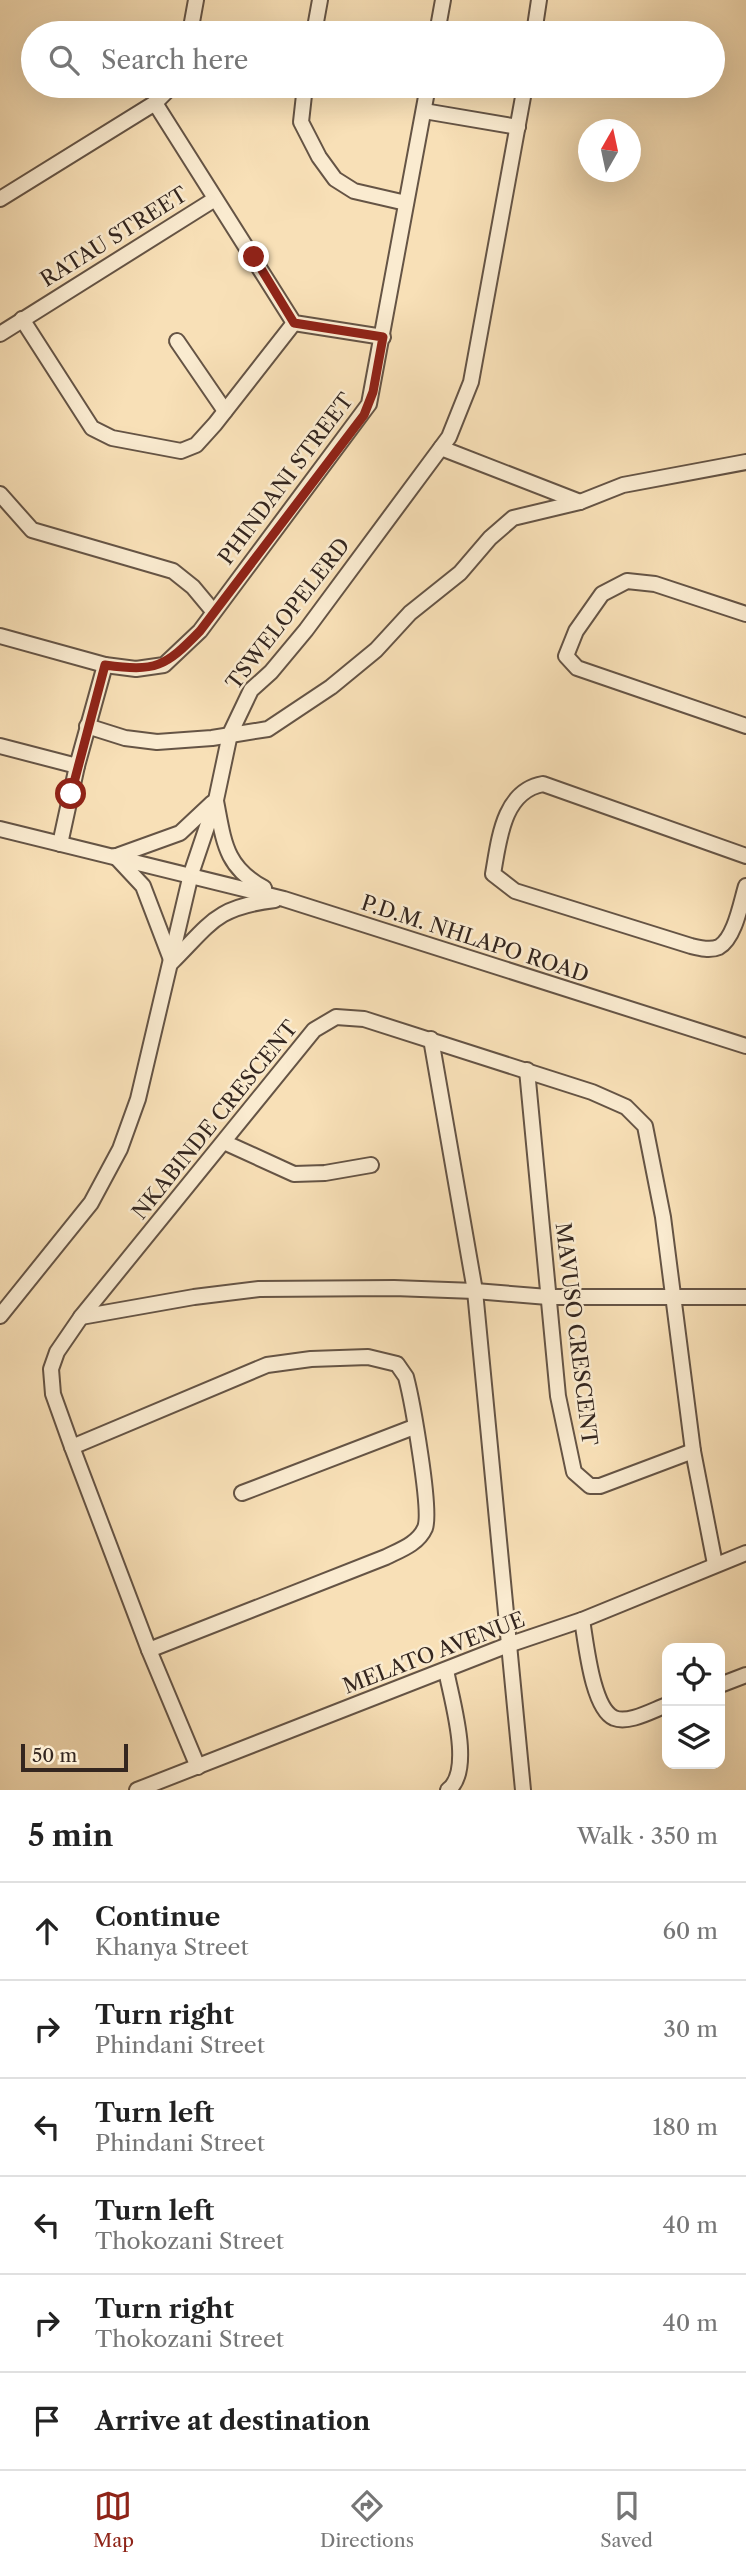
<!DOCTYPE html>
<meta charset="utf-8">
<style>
:root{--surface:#fff;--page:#f2f2f2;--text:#222;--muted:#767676;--line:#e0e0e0;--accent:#8f2418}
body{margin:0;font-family:"Libre Caslon Text",serif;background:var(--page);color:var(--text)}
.controls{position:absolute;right:21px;bottom:21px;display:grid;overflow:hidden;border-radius:14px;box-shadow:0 7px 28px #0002}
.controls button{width:63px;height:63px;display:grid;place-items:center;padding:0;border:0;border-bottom:2px solid var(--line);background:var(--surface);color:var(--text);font:35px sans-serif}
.compass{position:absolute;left:578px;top:119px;width:63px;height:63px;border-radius:50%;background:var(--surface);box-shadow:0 7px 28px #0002;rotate:9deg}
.scale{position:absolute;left:21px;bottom:18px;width:107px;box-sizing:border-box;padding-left:7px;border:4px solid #34261f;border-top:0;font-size:19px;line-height:24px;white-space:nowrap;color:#34261f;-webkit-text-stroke:5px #faebd0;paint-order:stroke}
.stop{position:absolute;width:21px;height:21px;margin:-16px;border:5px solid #8f2418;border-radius:50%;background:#fff}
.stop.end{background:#8f2418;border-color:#fff;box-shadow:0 2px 7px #0008}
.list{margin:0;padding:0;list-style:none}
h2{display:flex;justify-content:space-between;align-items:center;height:91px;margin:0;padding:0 28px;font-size:30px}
h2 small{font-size:23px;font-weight:400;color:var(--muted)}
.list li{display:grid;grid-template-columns:46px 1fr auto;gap:21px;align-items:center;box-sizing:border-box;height:98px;padding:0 28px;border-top:2px solid var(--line)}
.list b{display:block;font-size:26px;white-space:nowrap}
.list p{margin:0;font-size:23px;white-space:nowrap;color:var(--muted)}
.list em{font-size:23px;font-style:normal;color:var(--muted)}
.icon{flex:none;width:38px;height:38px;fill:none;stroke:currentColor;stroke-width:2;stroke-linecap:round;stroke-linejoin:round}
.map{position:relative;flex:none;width:746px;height:1790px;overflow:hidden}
.search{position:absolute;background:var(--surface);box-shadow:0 7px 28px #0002;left:21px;right:21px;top:21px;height:77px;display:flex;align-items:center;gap:18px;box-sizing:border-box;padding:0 24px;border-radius:38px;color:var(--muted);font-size:26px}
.sheet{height:679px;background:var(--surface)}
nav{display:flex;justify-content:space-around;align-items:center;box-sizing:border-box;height:98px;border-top:2px solid var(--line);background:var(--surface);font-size:19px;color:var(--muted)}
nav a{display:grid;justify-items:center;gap:4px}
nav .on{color:var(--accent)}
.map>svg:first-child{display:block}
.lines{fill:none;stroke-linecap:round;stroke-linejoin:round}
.minor-casing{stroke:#655445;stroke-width:18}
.minor{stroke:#faebd0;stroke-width:14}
.route{stroke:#8f2418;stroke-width:9}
.labels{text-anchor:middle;stroke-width:5;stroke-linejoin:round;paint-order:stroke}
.street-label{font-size:21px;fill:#34261f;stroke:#faebd0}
</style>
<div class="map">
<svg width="746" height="1790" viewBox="0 0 746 1790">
<rect width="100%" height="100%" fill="#f8e0b7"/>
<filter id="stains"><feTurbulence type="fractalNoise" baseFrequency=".00286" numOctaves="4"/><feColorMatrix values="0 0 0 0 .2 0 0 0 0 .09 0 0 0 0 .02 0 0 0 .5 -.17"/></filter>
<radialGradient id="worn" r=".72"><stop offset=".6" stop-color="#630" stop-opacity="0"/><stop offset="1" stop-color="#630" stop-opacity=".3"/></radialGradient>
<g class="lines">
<g class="minor-casing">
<g id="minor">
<path d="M190,33l6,-33"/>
<path d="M314,33l6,-33"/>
<path d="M437,33l6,-33"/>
<path d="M534,33l5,-33"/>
<path d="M305,86l-4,36 18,35 16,22 19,12 52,12"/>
<path d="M155,103l139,220 89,14"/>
<path d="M424,111l94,16"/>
<path d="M0,199l155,-96 17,-17"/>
<path d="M22,319l70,109 20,10 69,13 15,-6 19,-21 79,-101"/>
<path d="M0,334l215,-135"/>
<path d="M177,341l48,70"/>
<path d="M441,448l139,54"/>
<path d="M0,494l32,36 141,41 20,16 20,24"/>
<path d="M746,614l-91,-30 -28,-3 -25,13 -26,37 -10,25 11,12 169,58"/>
<path d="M0,636l105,29 31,4 28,-4 36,-34 169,-227 59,-318"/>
<path d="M87,726l38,12 32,4 55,-4 56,-9 63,-42 45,-37 34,-37 50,-40 30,-35 23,-20 67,-16 43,-17 123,-23"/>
<path d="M0,746l77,20 28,-101"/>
<path d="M216,801c8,41 9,66 48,87"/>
<path d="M0,829l284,70 462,147"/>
<path d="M60,844l17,-78"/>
<path d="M119,855l61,-22 32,-30"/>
<path d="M115,856l28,30 29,76c39,-39 44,-55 103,-62"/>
<path d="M746,856l-203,-72c-40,7 -44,56 -50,90l22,17 176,55c8,2 19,5 28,1 16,-9 22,-45 27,-61"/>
<path d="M431,1039l44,252 48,499"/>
<path d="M527,1070l31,326 16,76 16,14h10l93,-35"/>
<path d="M226,1143l68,31 31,-1 46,-8"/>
<path d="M0,1316l91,-113 29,-54 18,-50 53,-225 25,-74 14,-66 21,-44 20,-18 35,-42 143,-193 22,-55 54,-296"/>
<path d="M81,1317l113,-20 65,-8 135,-1 81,3 73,6h198"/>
<path d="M72,1447l195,-82 44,-6 57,-2 29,7 9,13c6,23 26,134 19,151 -7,16 -25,22 -39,29l-237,93"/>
<path d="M242,1493l172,-66"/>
<path d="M582,1620c4,22 10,88 32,98 15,6 39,-8 53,-13"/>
<path d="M446,1670c5,28 28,101 2,120"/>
<path d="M720,1685l26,-10"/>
<path d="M198,1767l-49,-117 -77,-203 -19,-53 -2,-25 6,-17 24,-35 233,-287 22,-13 28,2 228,73 34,15 19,19 18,91 30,234 22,113"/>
<path d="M137,1790l371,-145 74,-25 164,-67"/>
</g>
</g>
<use href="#minor" class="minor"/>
</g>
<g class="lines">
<path class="route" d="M71,794l34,-129c51,7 60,2 95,-34l164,-216 9,-23 10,-55 -89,-14 -40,-66"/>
</g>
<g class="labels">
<g class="street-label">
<text transform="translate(114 237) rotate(-32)" y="7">RATAU STREET</text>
<text transform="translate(286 479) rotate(-53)" y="7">PHINDANI STREET</text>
<text transform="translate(288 614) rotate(-52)" y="7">TSWELOPELERD</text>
<text transform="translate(475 939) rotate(18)" y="7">P.D.M. NHLAPO ROAD</text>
<text transform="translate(215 1120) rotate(-51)" y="7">NKABINDE CRESCENT</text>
<text transform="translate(576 1334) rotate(83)" y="7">MAVUSO CRESCENT</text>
<text transform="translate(434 1653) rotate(-21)" y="7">MELATO AVENUE</text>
</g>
</g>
<rect width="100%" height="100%" filter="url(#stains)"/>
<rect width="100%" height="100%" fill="url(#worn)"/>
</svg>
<div class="controls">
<button><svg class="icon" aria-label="locate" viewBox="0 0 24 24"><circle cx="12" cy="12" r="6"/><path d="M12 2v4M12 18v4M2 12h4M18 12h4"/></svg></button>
<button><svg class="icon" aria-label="layers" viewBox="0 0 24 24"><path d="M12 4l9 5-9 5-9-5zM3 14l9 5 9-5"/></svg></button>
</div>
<svg class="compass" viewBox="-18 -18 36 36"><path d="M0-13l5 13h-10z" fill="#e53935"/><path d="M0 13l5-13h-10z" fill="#767676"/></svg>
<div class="scale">50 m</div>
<div class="stop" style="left:71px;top:794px"></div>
<div class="stop end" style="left:254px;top:257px"></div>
<div class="search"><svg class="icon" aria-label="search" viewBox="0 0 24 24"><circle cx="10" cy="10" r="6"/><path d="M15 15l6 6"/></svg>Search here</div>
</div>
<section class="sheet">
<h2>5 min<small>Walk · 350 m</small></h2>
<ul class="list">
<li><svg class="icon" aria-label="ahead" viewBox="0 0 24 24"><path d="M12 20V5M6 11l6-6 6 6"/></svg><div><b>Continue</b><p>Khanya Street</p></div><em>60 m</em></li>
<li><svg class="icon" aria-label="right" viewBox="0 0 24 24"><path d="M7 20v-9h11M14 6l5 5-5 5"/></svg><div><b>Turn right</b><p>Phindani Street</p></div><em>30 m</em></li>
<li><svg class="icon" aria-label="left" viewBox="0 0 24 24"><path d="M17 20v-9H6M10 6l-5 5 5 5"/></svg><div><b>Turn left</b><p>Phindani Street</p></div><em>180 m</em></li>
<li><svg class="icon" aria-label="left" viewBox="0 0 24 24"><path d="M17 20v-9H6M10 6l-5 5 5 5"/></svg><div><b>Turn left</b><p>Thokozani Street</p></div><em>40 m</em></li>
<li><svg class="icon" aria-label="right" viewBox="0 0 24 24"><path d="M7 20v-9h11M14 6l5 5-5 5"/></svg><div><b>Turn right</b><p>Thokozani Street</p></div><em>40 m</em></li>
<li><svg class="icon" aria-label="arrive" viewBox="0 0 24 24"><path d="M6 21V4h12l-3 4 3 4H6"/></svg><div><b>Arrive at destination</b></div></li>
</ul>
</section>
<nav>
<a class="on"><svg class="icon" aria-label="map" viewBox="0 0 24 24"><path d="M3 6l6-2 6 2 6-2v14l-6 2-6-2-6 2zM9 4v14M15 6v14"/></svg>Map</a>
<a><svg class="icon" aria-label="directions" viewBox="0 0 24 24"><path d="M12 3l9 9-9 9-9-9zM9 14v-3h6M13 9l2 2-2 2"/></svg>Directions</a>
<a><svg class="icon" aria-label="saved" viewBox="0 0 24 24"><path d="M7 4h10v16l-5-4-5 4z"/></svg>Saved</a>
</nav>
